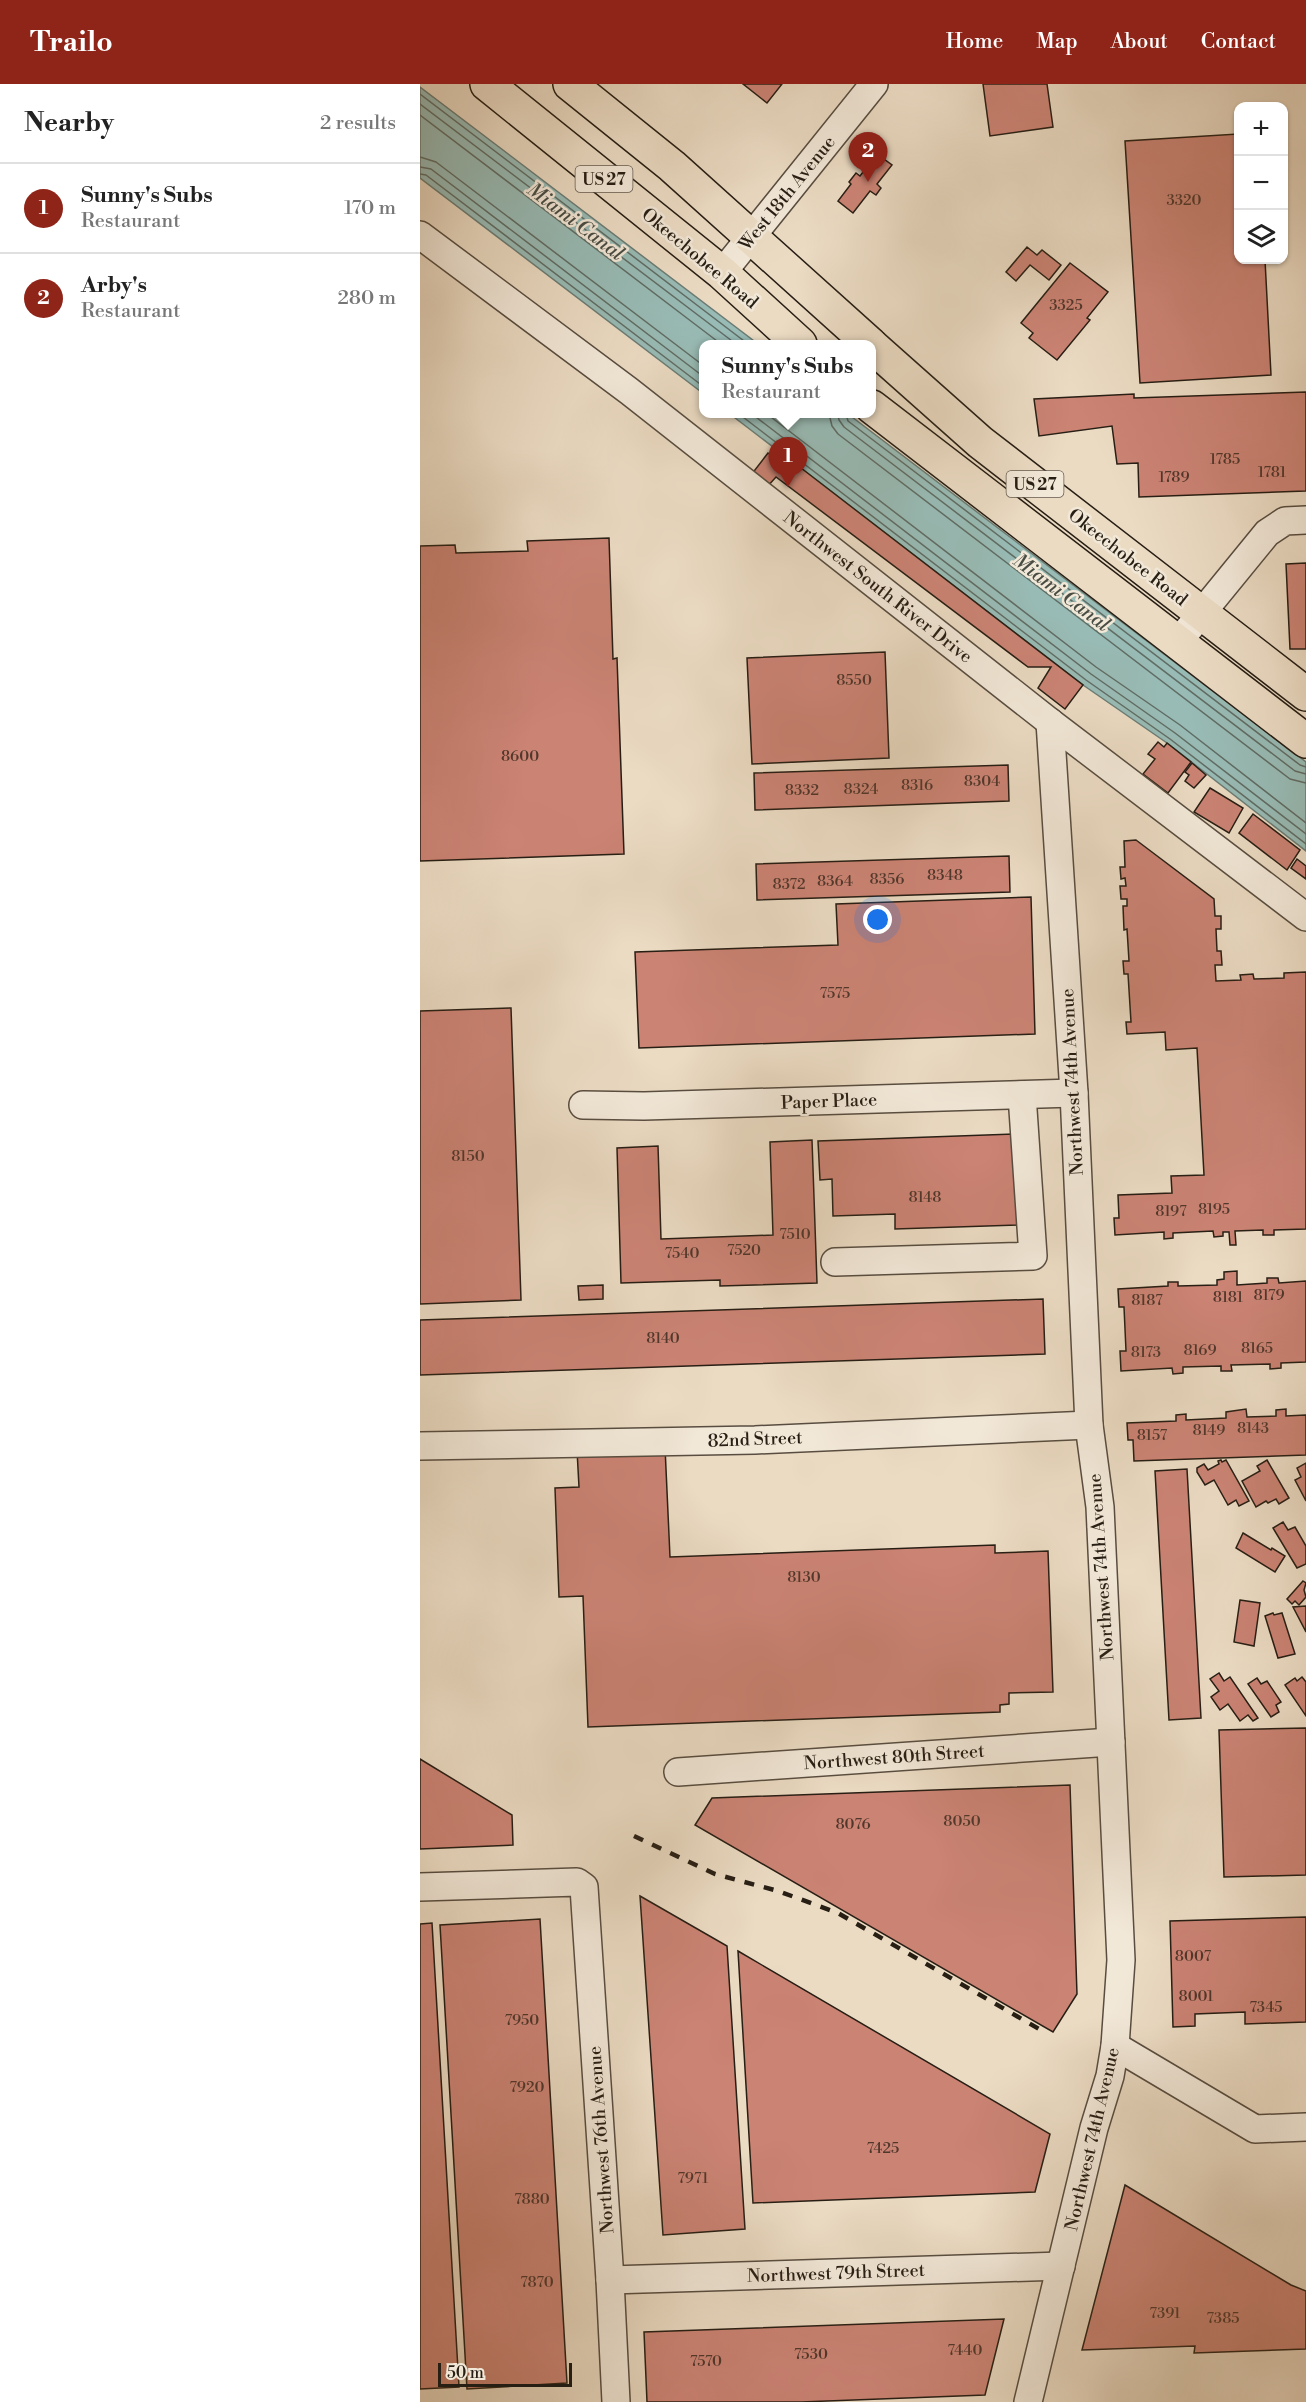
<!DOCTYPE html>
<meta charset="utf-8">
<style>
:root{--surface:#fff;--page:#f2f2f2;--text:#222;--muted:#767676;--line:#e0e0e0;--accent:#8f2418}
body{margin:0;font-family:"Libre Bodoni",serif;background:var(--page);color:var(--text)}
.controls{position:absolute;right:18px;top:18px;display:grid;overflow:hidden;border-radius:12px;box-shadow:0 2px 4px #0004}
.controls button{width:54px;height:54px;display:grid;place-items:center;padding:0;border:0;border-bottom:2px solid var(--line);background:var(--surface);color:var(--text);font:30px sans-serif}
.scale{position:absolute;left:18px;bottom:15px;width:134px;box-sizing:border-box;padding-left:6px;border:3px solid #271e14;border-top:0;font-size:16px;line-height:21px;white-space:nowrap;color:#271e14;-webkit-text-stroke:4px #f2e8d8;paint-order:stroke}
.you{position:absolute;left:458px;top:836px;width:21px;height:21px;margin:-15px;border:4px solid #fff;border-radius:50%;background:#1a73e8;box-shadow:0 0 0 9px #1a73e833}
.badge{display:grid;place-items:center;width:39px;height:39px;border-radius:50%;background:var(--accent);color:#fff;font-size:20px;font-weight:700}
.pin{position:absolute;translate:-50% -50px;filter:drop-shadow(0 2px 3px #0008)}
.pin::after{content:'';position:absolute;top:32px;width:21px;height:18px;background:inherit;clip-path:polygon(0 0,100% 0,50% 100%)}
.popup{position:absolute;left:279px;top:256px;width:177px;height:78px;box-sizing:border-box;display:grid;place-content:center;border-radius:12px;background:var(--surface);filter:drop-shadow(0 2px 4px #0005);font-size:20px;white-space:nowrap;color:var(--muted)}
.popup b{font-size:22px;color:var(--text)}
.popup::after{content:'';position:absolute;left:50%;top:100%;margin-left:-12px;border:12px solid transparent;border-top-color:var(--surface)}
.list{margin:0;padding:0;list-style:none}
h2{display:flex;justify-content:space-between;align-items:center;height:78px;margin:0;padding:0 24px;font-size:26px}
h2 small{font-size:20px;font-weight:400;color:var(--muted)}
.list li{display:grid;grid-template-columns:39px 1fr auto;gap:18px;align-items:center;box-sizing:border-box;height:90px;padding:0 24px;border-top:2px solid var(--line)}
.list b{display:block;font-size:22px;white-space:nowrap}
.list p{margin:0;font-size:20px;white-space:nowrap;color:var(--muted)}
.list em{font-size:20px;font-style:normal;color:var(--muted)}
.icon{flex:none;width:33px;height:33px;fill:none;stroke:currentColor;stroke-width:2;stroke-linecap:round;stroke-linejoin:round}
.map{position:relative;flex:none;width:886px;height:2318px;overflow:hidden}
header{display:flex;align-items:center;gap:36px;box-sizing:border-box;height:84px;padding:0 30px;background:var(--accent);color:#fff}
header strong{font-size:28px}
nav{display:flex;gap:33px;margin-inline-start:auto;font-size:21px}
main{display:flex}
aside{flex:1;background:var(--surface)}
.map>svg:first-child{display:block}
.water{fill:#98bbb5;stroke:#6b7c75;stroke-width:1.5}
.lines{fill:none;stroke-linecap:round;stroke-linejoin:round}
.shore{stroke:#606c64;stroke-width:1.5}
.building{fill:#cb8374;stroke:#271e14;stroke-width:1.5}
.minor-casing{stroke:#584d40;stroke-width:30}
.highway-casing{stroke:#271e14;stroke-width:36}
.minor{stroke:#f2e8d8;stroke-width:27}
.highway{stroke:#ebdbc3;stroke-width:33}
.rail{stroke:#271e14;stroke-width:4.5;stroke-dasharray:10 10;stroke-linecap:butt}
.labels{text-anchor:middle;stroke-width:5;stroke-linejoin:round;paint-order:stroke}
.number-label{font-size:15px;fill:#50372c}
.shield{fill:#f2e8d8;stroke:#645b4f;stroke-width:1.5}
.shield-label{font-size:16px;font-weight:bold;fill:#271e14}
.street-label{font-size:18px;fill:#271e14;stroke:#f2e8d8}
.water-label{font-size:20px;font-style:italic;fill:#494d44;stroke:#f2e8d8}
</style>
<header>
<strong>Trailo</strong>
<nav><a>Home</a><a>Map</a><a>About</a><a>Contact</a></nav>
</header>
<main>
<aside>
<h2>Nearby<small>2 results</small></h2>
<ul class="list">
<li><span class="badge">1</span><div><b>Sunny's Subs</b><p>Restaurant</p></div><em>170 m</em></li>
<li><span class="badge">2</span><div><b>Arby's</b><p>Restaurant</p></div><em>280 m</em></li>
</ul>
</aside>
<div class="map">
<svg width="886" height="2318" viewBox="0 0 886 2318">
<rect width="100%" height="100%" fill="#ebdbc3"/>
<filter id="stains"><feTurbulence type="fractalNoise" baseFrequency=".00333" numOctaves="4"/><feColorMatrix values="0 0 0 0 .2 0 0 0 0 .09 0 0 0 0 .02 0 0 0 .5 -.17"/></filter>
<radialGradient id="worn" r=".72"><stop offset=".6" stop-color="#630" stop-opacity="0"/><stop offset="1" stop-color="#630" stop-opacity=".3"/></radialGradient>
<g class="water">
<path d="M0,3l338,257h-54v50l-284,-216z"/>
<path d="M310,330h118l458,348v89l-139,-108 -84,-58z"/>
</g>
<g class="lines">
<g class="shore">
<path d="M0,10l328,250"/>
<path d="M0,20l316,240"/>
<path d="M0,31l301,229"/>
<path d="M0,73l16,5 268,204"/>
<path d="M0,83l11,2 273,208"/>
<path d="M0,90l6,1 278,212"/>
<path d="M319,330l347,266 84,59 136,105"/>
<path d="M332,330l339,260 84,59 131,101"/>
<path d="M347,330l329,253 84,58 126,98"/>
<path d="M409,330l3,12 6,8 452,345 16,4"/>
<path d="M418,330l1,6 5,7 451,344 11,3"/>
<path d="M426,330l2,7 452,344 6,2"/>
</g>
</g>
<g class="building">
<path d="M323,0h39l-15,19z"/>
<path d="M563,0h64l6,43 -63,9z"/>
<path d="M818,50v126h27l6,115 -131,8 -15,-242z"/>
<path d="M457,70l15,11 -15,19 4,4 -5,7 -6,-4 -17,22 -15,-12 13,-17 -2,-2 7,-9 4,3z"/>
<path d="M607,163l10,8 5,-5 19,15 -12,15 -19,-15 -14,16 -10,-9z"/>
<path d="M650,179l38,29 -21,26 3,2 -33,40 -28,-22 4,-5 -12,-10z"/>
<path d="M886,308v99l-167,6 -1,-34 -21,1 -5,-38 -73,10 -5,-37 100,-5v4z"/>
<path d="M348,369l15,10 5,-5 295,227 -18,24 -27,-21 13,-21h-23l-252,-190 -9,10 -16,-12z"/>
<path d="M189,454l4,121 4,-1 7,196 -204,7v-315l35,-1 1,8 72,-2 -1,-10z"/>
<path d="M886,479v86h-16l-4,-85z"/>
<path d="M465,568l4,106 -137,6 -5,-106z"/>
<path d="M738,658l6,5 3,-4 24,19 -23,31 -25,-19 12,-15 -7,-5z"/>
<path d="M772,679l14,12 -12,13 -9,-7 4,-6 -4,-3z"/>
<path d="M588,681l1,36 -254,9 -1,-37z"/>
<path d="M790,704l33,20 -14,25 -35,-21z"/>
<path d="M833,730l47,36 -13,20 -48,-37z"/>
<path d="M716,756l78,59 1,17h6v13h-5l1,22h4l1,14h-7l1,16 25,-1 -1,-5 13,-1 1,5 30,-1v-5l22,-1v257l-32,1v5h-11v-5l-28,1 1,14h-6l-1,-13h-6v4l-9,1 -1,-6 -40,2v5l-9,1v-7l-49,3 -1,-17h5l-1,-23 54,-2 -1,-17 33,-1 -7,-127 -31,2 -1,-18 -38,2 -1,-12h5l-3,-48h-4l-1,-13h6l-2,-32 -3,1 -1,-24h4v-7h-6l-1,-13h6l-1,-8 -4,1 -1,-12h5l-1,-26z"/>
<path d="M589,772l1,36 -253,8 -1,-36z"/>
<path d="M877,775l9,7v13l-15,-11z"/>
<path d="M611,813l4,137 -396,14 -4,-96 203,-7 -2,-41z"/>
<path d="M91,924l10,292 -101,4v-293z"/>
<path d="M594,1050l4,91 -123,4v-15l-62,2 -1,-37 -12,1 -2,-39z"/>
<path d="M392,1056l5,143 -97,3v-6l-99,3 -4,-135 41,-2 3,93 112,-4 -3,-93z"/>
<path d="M817,1187v14l30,-2v-5h11l1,5 27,-2v81l-25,1v5l-11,1v-5l-39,1 1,6h-11v-5l-38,1v6l-10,1 -1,-6 -51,3 -1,-20h6l-2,-44h-5l-1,-18 50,-3v-4h10v4l39,-1v-5l7,-1v-7z"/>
<path d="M183,1201v14l-24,1 -1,-14z"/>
<path d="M623,1215l2,55 -625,21v-55z"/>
<path d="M826,1325l1,8 29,-1v-6l10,-1v7l20,-1v40l-172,6 -1,-21h-5l-1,-17 49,-2v-6l10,-1v6l40,-2v-6z"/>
<path d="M245,1363l5,110 325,-12v8l53,-2 5,141 -44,1v11l-9,1v7l-412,15 -5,-131 -24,1 -4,-109 24,-1 -2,-37z"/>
<path d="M801,1376l1,2 4,-2 23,41 -10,5 -3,-6 -8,5 -14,-25 -9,5 -8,-13v-4l7,-4 4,6 11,-6 -1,-3z"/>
<path d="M847,1376l22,38 -10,6 -3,-5 -8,4 -2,-2 -10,6 -14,-26 18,-10 -3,-5z"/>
<path d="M886,1379v38l-11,-21 6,-3 -4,-9z"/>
<path d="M767,1385l14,249 -32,2 -14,-249z"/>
<path d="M863,1438l5,8 7,-3 11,19v18l-9,4 -24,-40z"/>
<path d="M823,1449l28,17 1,-2 13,8 -10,16 -39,-24z"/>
<path d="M883,1497l3,2 -2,7 2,7 -7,8 -4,-4 -3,3 -5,-5z"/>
<path d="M820,1516l20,3 -6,43 -20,-4z"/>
<path d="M886,1522v26l-13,-25z"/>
<path d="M853,1529l1,2 8,-2 13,41 -17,4 -13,-42z"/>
<path d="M799,1589l5,8 6,-4 28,41 -5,3 -5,-6 -8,6 -12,-17 -8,6 -9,-13 8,-6 -9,-12z"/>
<path d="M882,1593l4,5v34l-21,-31 10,-7 2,3z"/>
<path d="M837,1594l4,6 6,-3 14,21 -5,3 3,7 -8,5 -23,-33z"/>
<path d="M886,1644v147l-82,2 -5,-147z"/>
<path d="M0,1675l92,56 1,30 -93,4z"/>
<path d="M650,1701l7,209 -24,38 -358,-207 17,-27z"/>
<path d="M220,1812l87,50 18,283 -82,6z"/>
<path d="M886,1833v105l-61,2v-12l-50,2v12l-22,1 -3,-106z"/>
<path d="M120,1835l27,464 -100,6 -27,-464z"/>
<path d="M12,1839l27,464 -39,2v-465z"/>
<path d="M318,1867l312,183 -15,58 -282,11z"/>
<path d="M705,2101l166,100 15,6v58l-112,4 1,-7 -113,4z"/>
<path d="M584,2235l-19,76 -184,7h-154l-3,-70z"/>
</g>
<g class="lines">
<g class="minor-casing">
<g id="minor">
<path d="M0,151l209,156 421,331 256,195"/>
<path d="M302,189l152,-189"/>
<path d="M758,558l89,-109 18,-12 21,-1"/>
<path d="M163,1021l61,1 430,-13"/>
<path d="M415,1178l198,-6 -11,-161"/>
<path d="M0,1362l335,-6 334,-15"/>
<path d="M258,1688l433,-30"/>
<path d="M0,1803l157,-5 7,5 26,393 6,122"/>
<path d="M695,1962l140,83 51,-2"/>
<path d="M190,2196l451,-14"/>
<path d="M608,2318l66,-274 16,-52 5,-30 6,-86 -21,-453 -11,-82 -15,-332 -24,-371"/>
</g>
</g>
<g class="highway-casing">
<g id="highway">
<path d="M67,0l235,189 78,71"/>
<path d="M150,0l102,82 198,178"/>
<path d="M452,262l108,96 326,252"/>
<path d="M452,323l434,334"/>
</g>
</g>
<use href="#minor" class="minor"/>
<use href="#highway" class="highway"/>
<path class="rail" d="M214,1752l81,38 63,17 60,22 208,120"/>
</g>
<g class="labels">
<g class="number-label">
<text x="764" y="121">3320</text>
<text x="646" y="226">3325</text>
<text x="805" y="380">1785</text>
<text x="852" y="393">1781</text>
<text x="754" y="398">1789</text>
<text x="434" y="601">8550</text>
<text x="100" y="677">8600</text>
<text x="562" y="702">8304</text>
<text x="497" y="706">8316</text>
<text x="441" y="710">8324</text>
<text x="382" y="711">8332</text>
<text x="525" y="796">8348</text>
<text x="467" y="800">8356</text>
<text x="415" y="802">8364</text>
<text x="369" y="805">8372</text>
<text x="415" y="914">7575</text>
<text x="48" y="1077">8150</text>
<text x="505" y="1118">8148</text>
<text x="794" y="1130">8195</text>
<text x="751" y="1132">8197</text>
<text x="375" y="1155">7510</text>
<text x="324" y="1171">7520</text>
<text x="262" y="1174">7540</text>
<text x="849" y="1216">8179</text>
<text x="808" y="1218">8181</text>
<text x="727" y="1221">8187</text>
<text x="243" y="1259">8140</text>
<text x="837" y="1269">8165</text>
<text x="780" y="1271">8169</text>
<text x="726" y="1273">8173</text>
<text x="833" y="1349">8143</text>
<text x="789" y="1351">8149</text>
<text x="732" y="1356">8157</text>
<text x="384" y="1498">8130</text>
<text x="542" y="1742">8050</text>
<text x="433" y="1745">8076</text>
<text x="773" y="1877">8007</text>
<text x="776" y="1917">8001</text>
<text x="846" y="1928">7345</text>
<text x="102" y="1941">7950</text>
<text x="107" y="2008">7920</text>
<text x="463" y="2069">7425</text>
<text x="273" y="2099">7971</text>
<text x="112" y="2120">7880</text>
<text x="117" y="2203">7870</text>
<text x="745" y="2234">7391</text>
<text x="803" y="2239">7385</text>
<text x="545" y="2271">7440</text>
<text x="391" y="2275">7530</text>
<text x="286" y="2282">7570</text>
</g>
<g class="shield">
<rect x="155.5" y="82" width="57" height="26" rx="4.5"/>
<rect x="586.5" y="387" width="57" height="26" rx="4.5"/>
</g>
<g class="shield-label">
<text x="184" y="101">US 27</text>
<text x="615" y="406">US 27</text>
</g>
<g class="street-label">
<text transform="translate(367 109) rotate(-51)" y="6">West 18th Avenue</text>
<text transform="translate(280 174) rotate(40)" y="6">Okeechobee Road</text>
<text transform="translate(708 473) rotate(38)" y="6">Okeechobee Road</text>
<text transform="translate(458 503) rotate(38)" y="6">Northwest South River Drive</text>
<text transform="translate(652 998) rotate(-93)" y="6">Northwest 74th Avenue</text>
<text transform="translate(409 1017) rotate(-2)" y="6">Paper Place</text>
<text transform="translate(335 1355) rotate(-2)" y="6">82nd Street</text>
<text transform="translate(681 1483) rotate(-94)" y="6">Northwest 74th Avenue</text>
<text transform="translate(474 1673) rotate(-4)" y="6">Northwest 80th Street</text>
<text transform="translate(672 2055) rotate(-77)" y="6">Northwest 74th Avenue</text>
<text transform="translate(181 2056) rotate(-94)" y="6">Northwest 76th Avenue</text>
<text transform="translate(416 2189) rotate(-2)" y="6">Northwest 79th Street</text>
</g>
<g class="water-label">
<text transform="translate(156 137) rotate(37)" y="7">Miami Canal</text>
<text transform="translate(642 508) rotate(37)" y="7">Miami Canal</text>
</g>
</g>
<rect width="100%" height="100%" filter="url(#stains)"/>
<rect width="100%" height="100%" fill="url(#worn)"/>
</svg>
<div class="controls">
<button>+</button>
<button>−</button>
<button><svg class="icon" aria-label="layers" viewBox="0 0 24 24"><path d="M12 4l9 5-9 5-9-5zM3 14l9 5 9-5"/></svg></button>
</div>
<div class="scale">50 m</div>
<div class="you"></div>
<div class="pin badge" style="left:368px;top:403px">1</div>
<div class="popup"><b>Sunny's Subs</b>Restaurant</div>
<div class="pin badge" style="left:448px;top:98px">2</div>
</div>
</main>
